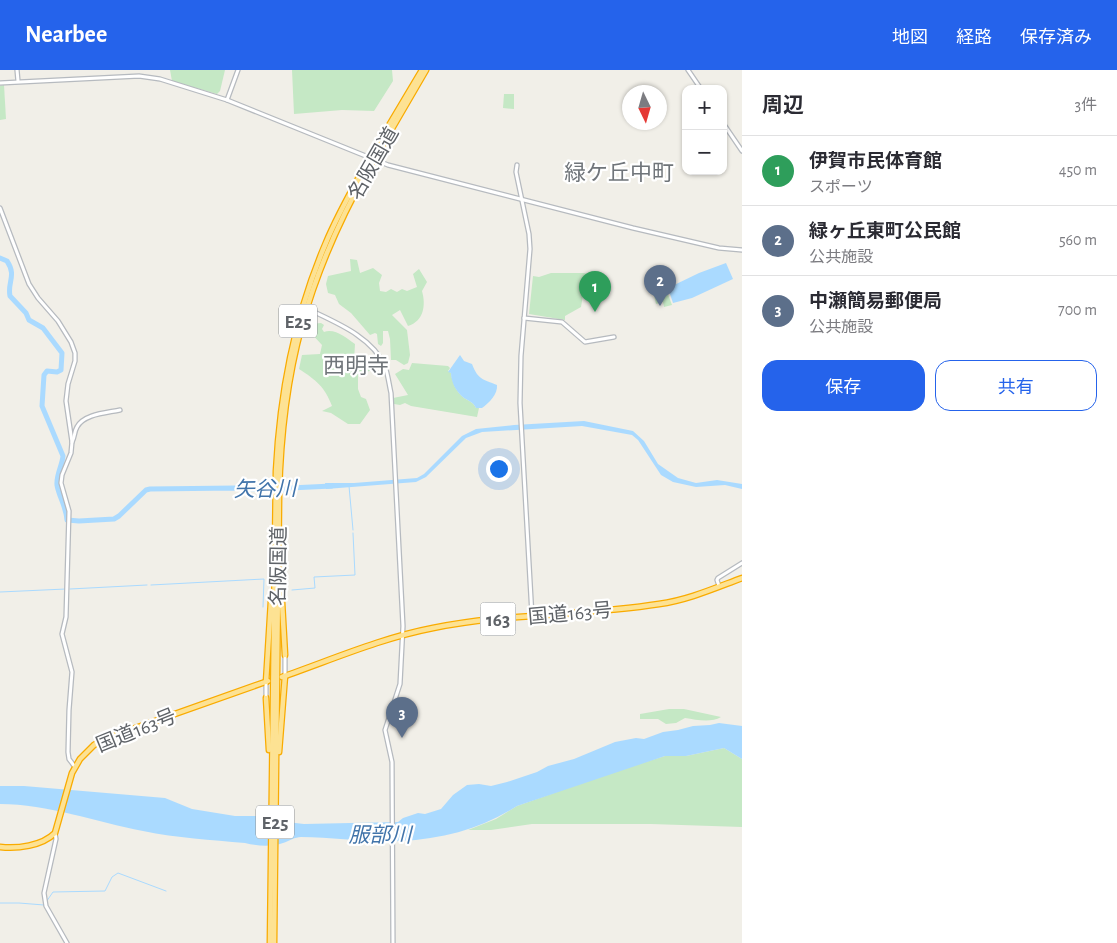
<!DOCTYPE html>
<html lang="ja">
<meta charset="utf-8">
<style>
:root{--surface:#fff;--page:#f7f7f7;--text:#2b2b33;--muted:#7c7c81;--line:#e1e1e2;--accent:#2563eb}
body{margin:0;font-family:"Alegreya Sans","Noto Sans JP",sans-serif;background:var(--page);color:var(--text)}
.controls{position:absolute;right:15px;top:15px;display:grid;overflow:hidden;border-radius:10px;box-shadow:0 1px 4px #0004}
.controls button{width:45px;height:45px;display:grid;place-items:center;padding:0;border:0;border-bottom:1px solid var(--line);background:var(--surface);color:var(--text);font:25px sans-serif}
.compass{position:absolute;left:622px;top:15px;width:45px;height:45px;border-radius:50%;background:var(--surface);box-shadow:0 1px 4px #0004;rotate:175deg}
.you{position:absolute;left:498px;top:398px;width:18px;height:18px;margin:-12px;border:4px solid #fff;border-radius:50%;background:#1a73e8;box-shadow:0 0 0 8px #1a73e833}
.badge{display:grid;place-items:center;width:32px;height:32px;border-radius:50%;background:var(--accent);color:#fff;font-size:16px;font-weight:700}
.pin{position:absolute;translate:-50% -41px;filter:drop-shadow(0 1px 2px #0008)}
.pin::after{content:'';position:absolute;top:26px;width:18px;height:15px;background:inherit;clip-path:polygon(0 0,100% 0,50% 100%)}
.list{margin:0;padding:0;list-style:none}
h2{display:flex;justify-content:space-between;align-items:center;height:65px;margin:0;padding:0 20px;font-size:21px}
h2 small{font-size:16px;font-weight:400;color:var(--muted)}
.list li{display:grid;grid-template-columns:32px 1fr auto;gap:15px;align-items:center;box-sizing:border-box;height:70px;padding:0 20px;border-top:1px solid var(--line)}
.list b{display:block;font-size:19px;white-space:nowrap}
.list p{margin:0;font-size:16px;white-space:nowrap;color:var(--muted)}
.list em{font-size:16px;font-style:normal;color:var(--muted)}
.actions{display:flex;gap:10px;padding:15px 20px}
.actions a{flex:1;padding:11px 0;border:1px solid var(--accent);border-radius:15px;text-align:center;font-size:18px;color:var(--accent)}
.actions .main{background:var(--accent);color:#fff}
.map{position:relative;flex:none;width:742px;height:873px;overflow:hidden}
header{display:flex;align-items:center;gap:30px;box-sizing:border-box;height:70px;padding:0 25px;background:var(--accent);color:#fff}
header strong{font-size:24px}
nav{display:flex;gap:28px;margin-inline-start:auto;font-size:18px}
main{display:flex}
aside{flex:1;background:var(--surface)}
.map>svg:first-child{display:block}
.green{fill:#c5e8c5}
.water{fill:#aadaff}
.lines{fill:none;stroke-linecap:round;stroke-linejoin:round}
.stream{stroke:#aadaff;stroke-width:1}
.river{stroke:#aadaff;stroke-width:5}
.secondary-casing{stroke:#b6babf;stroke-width:5.5}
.highway-casing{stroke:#f9ab00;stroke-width:7}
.secondary{stroke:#fff;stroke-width:3}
.highway{stroke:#fde293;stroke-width:4.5}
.highway-bridge-casing{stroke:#f9ab00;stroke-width:7;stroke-linecap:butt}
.highway-bridge{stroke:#fde293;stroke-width:4.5}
.labels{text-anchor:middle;stroke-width:4.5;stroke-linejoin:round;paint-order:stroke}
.shield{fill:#fff;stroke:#8f9295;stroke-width:1}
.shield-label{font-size:19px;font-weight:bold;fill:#5f6368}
.street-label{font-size:20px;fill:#5f6368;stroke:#fff}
.water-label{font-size:21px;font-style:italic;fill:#4174aa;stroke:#fff}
.quarter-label{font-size:22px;fill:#70757a;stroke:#fff}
</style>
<header>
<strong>Nearbee</strong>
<nav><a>地図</a><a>経路</a><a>保存済み</a></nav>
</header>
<main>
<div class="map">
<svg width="742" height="873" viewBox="0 0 742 873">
<rect width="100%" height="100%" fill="#f1efe8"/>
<g class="green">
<path d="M170,0h55l-5,21 -3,3 -45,-13z"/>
<path d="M292,0h100l1,11 -19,30 -32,-1 -48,4z"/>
<path d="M4,15l2,34 -6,1v-34z"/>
<path d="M504,24h10v15l-11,-1z"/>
<path d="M350,189l7,1 3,13 13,-5 9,7 -3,8 1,8 6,1 5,-3 6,3 5,-3 5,2 10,-4 -4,-13 6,-5 8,13 -5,9c4,14 2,30 -14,35l-8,-16 -8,5 15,15 3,25 -2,8 -4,2 -8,-5h-5l-1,-21 -2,-8h-5v12l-2,3 -3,-2 -1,-10 -2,-1 -5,2 -19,-22 -12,-9 -4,-9 -7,-2 -2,-9 2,-8 23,-5z"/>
<path d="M551,203h33l6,2 -6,14 -3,18 -16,9v4l-36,-6 4,-38 6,1z"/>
<path d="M666,219l6,16 -8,2 -1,-5 -7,2 -2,-9z"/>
<path d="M321,253l3,2 -2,4 2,3c11,-4 22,6 31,12l-1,17 4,1 8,-3 6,11 -14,5v14l3,8 5,2 4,11 -10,14h-12l-17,-11 -9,-2 10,-5c-7,-19 -16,-26 -33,-37l3,-14 18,-1 2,-9 -12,-13 1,-8z"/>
<path d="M412,293l36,3 2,2 -2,3 3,2c1,9 5,19 13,25 5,3 9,4 12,10h3l-2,9 -66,-11 -6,-3 -5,2 -6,-1 -1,-6 15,-3 -13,-21 8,-5 6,1z"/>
<path d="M669,639h15l37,8c-10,6 -24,3 -36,1l-9,5 -10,1 -8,-5h-18v-5z"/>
<path d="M724,678l18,11v68l-91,-3h-119l-41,6h-23l28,-11 21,-13 99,-35 49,-15h21z"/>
</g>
<g class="water">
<path d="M726,193l7,16 -41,19 -19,5 -5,-15 31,-15z"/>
<path d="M460,285l4,6 8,3c6,16 11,15 25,21 1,9 -8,18 -15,23h-6c-3,-6 -7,-7 -12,-10 -8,-6 -13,-16 -13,-25l-3,-1z"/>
<path d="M584,351l49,10 11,10 14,23 20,14 18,5 21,-3 25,4v5l-17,-4 -29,2 -23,-5 -12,-7 -23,-35 -6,-5 -50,-9 -100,6 -16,6 -40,39 -10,5 -90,7 -1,-6h29l63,-5 7,-4 38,-38 14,-7 38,-4z"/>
<path d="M719,653l23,3v33l-18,-11 -38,8h-21l-148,50c-35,22 -73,33 -116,35 -33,2 -66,-4 -100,-4 -6,0 -12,4 -18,6 -11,4 -26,3 -38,0 -34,-3 -68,-5 -102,-12 -47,-9 -95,-27 -143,-27v-18h24l141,12 27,11 43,7h25l2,3 42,5 94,-2 5,-4 15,-5 7,1 16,-5 12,-14 14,-10 12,-1 12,2 16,-4 30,-10 11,-6 26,-7 41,-17 21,-4 8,1 19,-7 15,-2 15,-4 17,-1z"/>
</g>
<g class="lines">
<g class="stream">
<path d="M349,416l4,44"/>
<path d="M151,515l113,-6 -1,28"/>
<path d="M70,519l77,-4"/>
<path d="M292,520l23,-2 -1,-11 41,-2 -2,-42"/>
<path d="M0,522l66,-3"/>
<path d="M0,833h19l25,2 9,-13 52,-1 7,-14 6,-4 48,18"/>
</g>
<path class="river" d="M0,188l7,3c10,15 0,21 3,35l16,17 3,7 14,8 19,25 -1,17 -4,2 -10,-1 -3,4 -2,31 21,50c-1,10 -7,19 -6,29 2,12 9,21 10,35l12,1 35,-2 5,-3 27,-26 4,-1 85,-1 47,2 8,-2 42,-2"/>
<g class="secondary-casing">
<g id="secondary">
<path d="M17,0l1,11"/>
<path d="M688,0l13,19"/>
<path d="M0,13l139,-7 21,3 67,21 161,65 245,63 86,20 23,2"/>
<path d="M227,30l11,-30"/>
<path d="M723,53l19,28"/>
<path d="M517,95l-1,7 13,62 1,15 -9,107 -1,47 12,213"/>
<path d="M0,138l29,76 9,14 20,23 13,21 4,11v8l-7,23 -2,17 6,41 -1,11 -9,22 -1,8 8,28 -3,106 -4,17 10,38 -3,38 -1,42 1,7 6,8"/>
<path d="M310,240c27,13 62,27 75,56 3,9 4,18 6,27l12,233 -3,58 -15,46 7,32 1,181"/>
<path d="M524,248l38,4 23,20 29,-5"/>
<path d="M72,372c3,-5 2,-10 5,-15 7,-13 29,-14 43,-17"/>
<path d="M719,516l-2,-6 1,-2 24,-15"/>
<path d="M285,606v-21"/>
<path d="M266,612v16"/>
<path d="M55,763l1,6 -12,54 2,13 21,37"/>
</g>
</g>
<g class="highway-casing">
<g id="highway">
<path d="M372,84l50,-84"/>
<path d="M376,86l50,-86"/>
<path d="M281,514l4,71"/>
<path d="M282,607c49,-17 99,-39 151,-49 74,-15 151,-12 226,-24 29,-4 56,-16 83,-26"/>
<path d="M266,612l5,-81"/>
<path d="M266,628l3,52"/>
<path d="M279,682l6,-76"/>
<path d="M0,777c17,2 42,-1 55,-14l17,-60 8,-14 14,-14 10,-6 37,-13 127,-45"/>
<path d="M270,873l6,-472c4,-78 18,-153 49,-226 11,-27 25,-52 39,-77"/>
<path d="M274,873l5,-449c3,-125 28,-216 89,-325"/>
</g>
</g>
<use href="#secondary" class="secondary"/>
<use href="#highway" class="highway"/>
<g class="highway-bridge-casing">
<g id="highway-bridge">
<path d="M364,98l8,-14"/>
<path d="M368,99l8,-13"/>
</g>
</g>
<use href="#highway-bridge" class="highway-bridge"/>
</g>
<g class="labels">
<g class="shield">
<rect x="279" y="234.5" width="38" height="33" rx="4"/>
<rect x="480.5" y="532.5" width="35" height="33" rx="4"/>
<rect x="256" y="735.5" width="38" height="33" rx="4"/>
</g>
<g class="shield-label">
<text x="298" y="258">E25</text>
<text x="498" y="556">163</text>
<text x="275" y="759">E25</text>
</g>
<g class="street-label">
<text transform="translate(373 93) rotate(-60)" y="7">名阪国道</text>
<text transform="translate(278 496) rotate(-89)" y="7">名阪国道</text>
<text transform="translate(570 543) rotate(-5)" y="7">国道163号</text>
<text transform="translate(136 660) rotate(-22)" y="7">国道163号</text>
</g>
<g class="water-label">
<text transform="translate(265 419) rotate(-1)" y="7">矢谷川</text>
<text x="380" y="772">服部川</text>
</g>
<g class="quarter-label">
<text x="619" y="110">緑ケ丘中町</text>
<text x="356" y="303">西明寺</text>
</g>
</g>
</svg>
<div class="controls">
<button>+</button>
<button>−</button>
</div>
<svg class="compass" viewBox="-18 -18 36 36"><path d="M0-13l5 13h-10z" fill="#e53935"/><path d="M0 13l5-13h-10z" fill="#7c7c81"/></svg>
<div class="you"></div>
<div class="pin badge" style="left:595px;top:242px;background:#2e9e5b">1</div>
<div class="pin badge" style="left:660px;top:236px;background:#5c6f8a">2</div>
<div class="pin badge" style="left:402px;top:668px;background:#5c6f8a">3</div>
</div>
<aside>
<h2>周辺<small>3件</small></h2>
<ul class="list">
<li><span class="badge" style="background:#2e9e5b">1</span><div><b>伊賀市民体育館</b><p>スポーツ</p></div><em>450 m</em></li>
<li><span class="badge" style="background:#5c6f8a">2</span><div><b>緑ヶ丘東町公民館</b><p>公共施設</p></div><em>560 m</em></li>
<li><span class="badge" style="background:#5c6f8a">3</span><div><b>中瀬簡易郵便局</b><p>公共施設</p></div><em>700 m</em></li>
</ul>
<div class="actions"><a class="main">保存</a><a>共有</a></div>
</aside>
</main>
